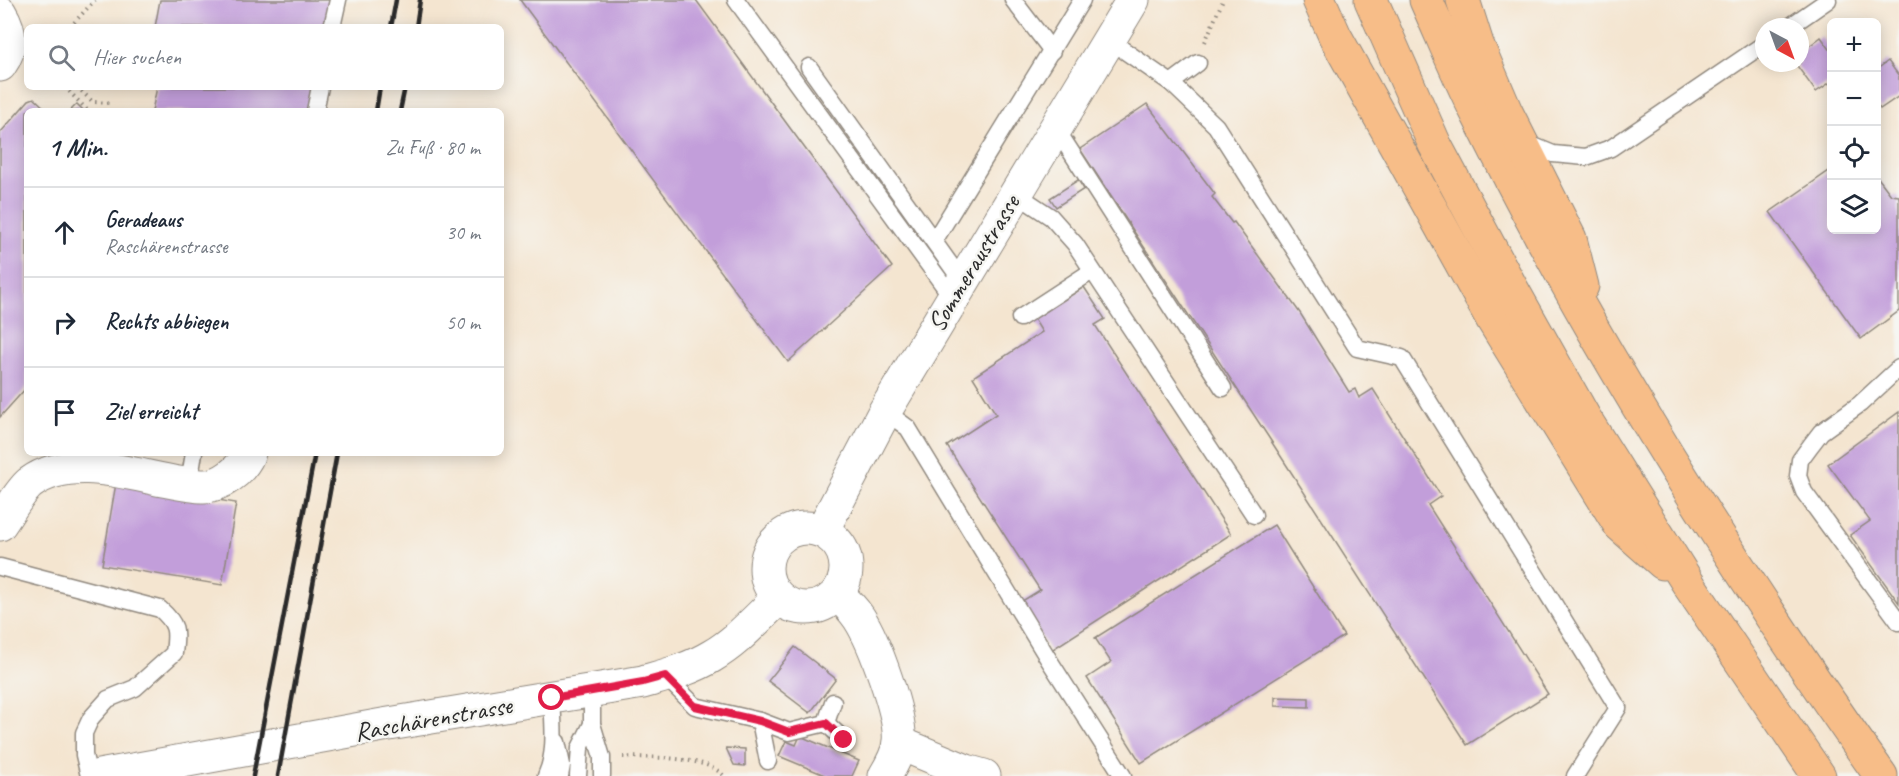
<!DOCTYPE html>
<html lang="de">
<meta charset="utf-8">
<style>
:root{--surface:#fff;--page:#f6f6f7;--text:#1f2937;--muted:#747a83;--line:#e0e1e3}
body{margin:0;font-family:Caveat,sans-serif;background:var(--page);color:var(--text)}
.controls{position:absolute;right:18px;top:18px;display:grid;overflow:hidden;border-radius:9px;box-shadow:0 3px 15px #0003}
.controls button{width:54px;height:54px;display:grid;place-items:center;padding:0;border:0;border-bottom:2px solid var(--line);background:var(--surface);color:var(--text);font:30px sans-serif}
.compass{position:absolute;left:1755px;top:18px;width:54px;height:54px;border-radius:50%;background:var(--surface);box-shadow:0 3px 15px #0003;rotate:139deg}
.stop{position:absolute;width:18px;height:18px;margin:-14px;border:4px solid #e11d48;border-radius:50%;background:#fff}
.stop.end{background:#e11d48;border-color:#fff;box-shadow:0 2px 6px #0008}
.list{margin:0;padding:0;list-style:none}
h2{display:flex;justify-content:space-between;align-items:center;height:78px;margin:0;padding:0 24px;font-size:26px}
h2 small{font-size:20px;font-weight:400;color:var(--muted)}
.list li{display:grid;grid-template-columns:39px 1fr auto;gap:18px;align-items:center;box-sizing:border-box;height:90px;padding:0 24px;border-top:2px solid var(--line)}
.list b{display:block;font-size:22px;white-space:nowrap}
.list p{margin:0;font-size:20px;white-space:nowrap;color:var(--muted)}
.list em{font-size:20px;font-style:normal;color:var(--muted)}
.icon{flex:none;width:33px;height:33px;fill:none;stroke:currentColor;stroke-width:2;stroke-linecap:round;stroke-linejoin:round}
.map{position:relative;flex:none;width:1899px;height:776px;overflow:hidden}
.search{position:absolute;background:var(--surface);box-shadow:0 3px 15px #0003;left:24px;top:24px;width:480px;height:66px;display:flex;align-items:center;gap:15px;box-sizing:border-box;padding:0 21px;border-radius:9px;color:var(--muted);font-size:22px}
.panel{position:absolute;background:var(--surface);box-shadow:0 3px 15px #0003;left:24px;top:108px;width:480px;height:348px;border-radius:9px}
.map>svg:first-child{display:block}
.building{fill:#c29eda}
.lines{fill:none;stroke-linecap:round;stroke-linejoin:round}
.service-casing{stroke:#90887e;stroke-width:19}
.minor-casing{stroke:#90887e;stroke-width:35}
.motorway-casing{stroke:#90887e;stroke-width:35}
.path{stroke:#90887e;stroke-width:4;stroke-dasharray:1.5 4.5;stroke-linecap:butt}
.service{stroke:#fff;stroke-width:16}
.minor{stroke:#fff;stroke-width:33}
.motorway{stroke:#f7bd88;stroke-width:33}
.rail{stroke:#2b2b2b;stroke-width:4.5}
.route{stroke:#e11d48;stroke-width:8}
.labels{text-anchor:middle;stroke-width:5;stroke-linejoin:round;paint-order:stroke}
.street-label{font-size:26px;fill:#2b2b2b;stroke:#f6f6f2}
</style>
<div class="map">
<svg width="1899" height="776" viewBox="0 0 1899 776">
<rect width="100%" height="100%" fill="#f6f6f2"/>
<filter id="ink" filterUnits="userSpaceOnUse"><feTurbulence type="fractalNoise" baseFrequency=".0167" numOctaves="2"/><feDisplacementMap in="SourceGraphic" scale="12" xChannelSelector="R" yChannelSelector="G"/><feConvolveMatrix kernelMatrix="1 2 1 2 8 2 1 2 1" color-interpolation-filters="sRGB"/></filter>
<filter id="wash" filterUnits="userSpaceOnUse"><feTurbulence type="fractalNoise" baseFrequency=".008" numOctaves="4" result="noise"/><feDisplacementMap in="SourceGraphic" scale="24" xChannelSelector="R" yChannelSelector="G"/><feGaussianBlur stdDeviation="1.35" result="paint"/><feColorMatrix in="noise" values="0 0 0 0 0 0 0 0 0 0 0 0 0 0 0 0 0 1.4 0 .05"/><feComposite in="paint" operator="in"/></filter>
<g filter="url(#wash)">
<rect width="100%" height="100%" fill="#f4e5d0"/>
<g id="blocks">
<g class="building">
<path d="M160,0h173l-5,27h-173z"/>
<path d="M520,0h176l196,267 -104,95z"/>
<path d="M1821,37l11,15v29l-16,11 -21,-29h5v-10z"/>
<path d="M1888,61l11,15v20l-19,13 -4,-5v-34z"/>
<path d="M157,87h159l-5,24h-159z"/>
<path d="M34,98l14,13h-21v276l-27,30v-284l29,-33z"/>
<path d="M77,104l7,7h-14z"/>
<path d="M1147,104l68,90 -3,3 20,26 2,-1 66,91 49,79 6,-3 4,9 14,-9 68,107 -13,9 120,189 -81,51 -196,-304 -191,-292z"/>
<path d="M1832,169v61h44v-55l15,20 8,1v115l-38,28 -91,-127z"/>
<path d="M1078,180l6,9 -28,18 -6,-9z"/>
<path d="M1084,287l21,32 -10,6 136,209 -181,117 -31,-48 21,-13 -93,-144 49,-32 -23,-37 69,-45 -8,-13z"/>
<path d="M1899,412v191l-49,-68 20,-14 -42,-57z"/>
<path d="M116,483l120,20 -14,82 -120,-20z"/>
<path d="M1274,525l70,111 -203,127 -54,-85 24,-16 -16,-24z"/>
<path d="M795,647l41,32 -26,34 -42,-32z"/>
<path d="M1275,697l34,1v9l-34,-1z"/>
<path d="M800,736l59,25 -7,15h-25l-48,-20 7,-15 10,4z"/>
<path d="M726,748l19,1v17l-11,-1z"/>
</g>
</g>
</g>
<g filter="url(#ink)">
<use href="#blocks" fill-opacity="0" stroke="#90887e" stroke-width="1.5"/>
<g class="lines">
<g class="service-casing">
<g id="service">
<path d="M736,0l216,297"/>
<path d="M1013,0l39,51"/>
<path d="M332,27l6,-27"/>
<path d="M1789,27l39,-27"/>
<path d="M1109,40l62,43 45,43 141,222 45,10 216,350 -43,68"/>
<path d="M809,67l153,214"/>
<path d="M1171,83l27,-20"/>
<path d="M315,111l5,-24"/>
<path d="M1055,127l168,261"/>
<path d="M1524,142l29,12 33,3 25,-9 153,-104"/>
<path d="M1015,193l36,24 24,27 179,271"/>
<path d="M934,241l148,-241"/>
<path d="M1020,318l72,-47"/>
<path d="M1899,368l-39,36 -39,28 -10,13 -11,15 -2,16 6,16 95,130"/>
<path d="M885,411l23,17 141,232 74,116"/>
<path d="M189,483l5,-30"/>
<path d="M0,567l160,42c17,15 17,21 14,44l-39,35 -27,11 -17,19 -7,15v22l5,21"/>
<path d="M665,676l30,30 65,15 29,11 37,-9 18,17"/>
<path d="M592,691v33l10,33v19"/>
<path d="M760,721l8,40"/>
<path d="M826,723l7,-21"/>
<path d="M557,742l5,23 -2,11"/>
<path d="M546,776c11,-23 7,-54 6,-78"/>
<path d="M578,776l2,-28 12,-24"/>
</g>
</g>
<g class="minor-casing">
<g id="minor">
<path d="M0,13c11,18 13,34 0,52"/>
<path d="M0,524c8,-11 20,-33 30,-41 48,-35 119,0 172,3 19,1 40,-16 47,-33"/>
<circle cx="806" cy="568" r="40"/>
<path d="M822,531l63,-120 248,-411"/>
<path d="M837,594c8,7 16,15 22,24 15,23 43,98 40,124 -1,12 -8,24 -14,34"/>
<path d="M899,743l67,28 18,5"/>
<path d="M99,776l284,-51 260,-43c24,-7 48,-13 69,-26 26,-15 45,-38 67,-58"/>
</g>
</g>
<g class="motorway-casing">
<g id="motorway">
<path d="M1319,0l16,36 158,284 127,205 43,38"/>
<path d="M1371,0l64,145 77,144 73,130 106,169 128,188"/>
<path d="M1426,0c17,38 33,78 52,115 115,232 254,451 403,661"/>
<path d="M1463,0l14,44 29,68 64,127 12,47"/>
</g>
</g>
<g class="path">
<path d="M70,27l25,-27"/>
<path d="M1205,42l18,-42"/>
<path d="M65,87l23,24"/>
<path d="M77,87l16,15 19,1"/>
<path d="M623,757c27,1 82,-2 101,19"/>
</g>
<use href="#service" class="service"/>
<use href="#minor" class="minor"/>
<use href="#motorway" class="motorway"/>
<g class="rail">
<path d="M391,27l5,-27"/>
<path d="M416,27l4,-27"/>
<path d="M376,111l4,-24"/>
<path d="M400,111l5,-24"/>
<path d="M253,776l62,-323"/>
<path d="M278,776l59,-323"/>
</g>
</g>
</g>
<g class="lines" filter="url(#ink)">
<path class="route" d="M552,698l91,-16 22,-6 30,30 65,15 29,11 37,-9 18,17"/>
</g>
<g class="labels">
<g class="street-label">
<text transform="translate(973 263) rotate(-59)" y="9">Sommeraustrasse</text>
<text transform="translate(433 718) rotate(-10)" y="9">Raschärenstrasse</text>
</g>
</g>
</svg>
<div class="controls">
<button>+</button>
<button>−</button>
<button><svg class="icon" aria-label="locate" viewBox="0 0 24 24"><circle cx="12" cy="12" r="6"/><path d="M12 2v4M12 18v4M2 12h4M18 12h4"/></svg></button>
<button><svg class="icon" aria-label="layers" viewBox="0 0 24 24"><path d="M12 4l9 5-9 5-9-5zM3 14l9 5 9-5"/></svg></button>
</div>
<svg class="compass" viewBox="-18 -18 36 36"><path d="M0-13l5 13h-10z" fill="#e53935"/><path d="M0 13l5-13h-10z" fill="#747a83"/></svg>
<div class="stop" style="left:552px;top:698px"></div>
<div class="stop end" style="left:844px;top:740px"></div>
<div class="search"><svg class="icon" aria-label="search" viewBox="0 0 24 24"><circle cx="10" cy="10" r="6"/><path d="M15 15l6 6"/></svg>Hier suchen</div>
<section class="panel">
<h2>1 Min.<small>Zu Fuß · 80 m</small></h2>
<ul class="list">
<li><svg class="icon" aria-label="ahead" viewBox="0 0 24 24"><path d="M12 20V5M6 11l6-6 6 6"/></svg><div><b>Geradeaus</b><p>Raschärenstrasse</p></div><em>30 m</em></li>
<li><svg class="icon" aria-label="right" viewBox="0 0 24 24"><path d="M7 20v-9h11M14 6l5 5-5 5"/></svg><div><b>Rechts abbiegen</b></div><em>50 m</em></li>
<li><svg class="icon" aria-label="arrive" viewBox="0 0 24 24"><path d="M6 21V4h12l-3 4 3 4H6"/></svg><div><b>Ziel erreicht</b></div></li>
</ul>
</section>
</div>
